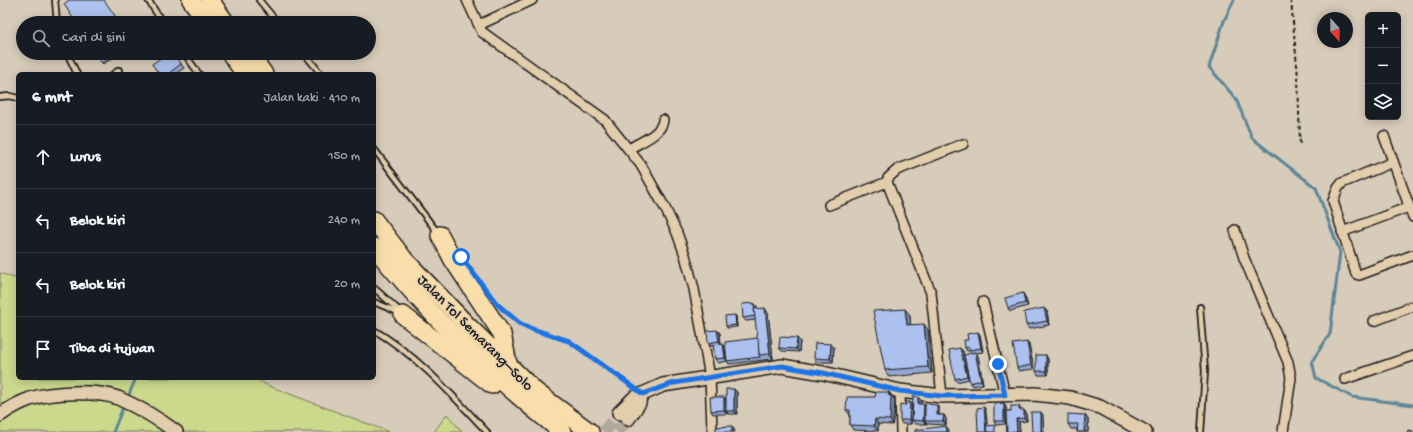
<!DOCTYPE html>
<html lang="id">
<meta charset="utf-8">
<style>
:root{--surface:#171b24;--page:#242831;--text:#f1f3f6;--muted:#9ea1a6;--line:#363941}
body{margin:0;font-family:"Gochi Hand",sans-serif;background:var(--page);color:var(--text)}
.controls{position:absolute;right:12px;top:12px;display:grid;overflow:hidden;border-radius:6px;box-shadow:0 2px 10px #0003}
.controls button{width:36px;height:36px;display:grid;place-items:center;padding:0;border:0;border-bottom:1px solid var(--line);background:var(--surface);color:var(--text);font:20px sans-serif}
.compass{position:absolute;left:1317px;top:12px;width:36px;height:36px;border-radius:50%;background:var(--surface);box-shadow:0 2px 10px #0003;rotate:159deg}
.stop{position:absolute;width:12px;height:12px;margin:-9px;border:3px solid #1a73e8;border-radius:50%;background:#fff}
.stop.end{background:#1a73e8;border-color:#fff;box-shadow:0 1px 4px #0008}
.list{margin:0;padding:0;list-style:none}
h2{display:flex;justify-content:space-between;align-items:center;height:52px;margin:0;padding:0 16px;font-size:17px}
h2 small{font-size:13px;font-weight:400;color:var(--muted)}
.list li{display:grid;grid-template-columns:26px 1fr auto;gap:12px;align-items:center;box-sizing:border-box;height:64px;padding:0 16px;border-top:1px solid var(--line)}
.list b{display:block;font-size:15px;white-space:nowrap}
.list em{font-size:13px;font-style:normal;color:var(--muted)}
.icon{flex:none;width:22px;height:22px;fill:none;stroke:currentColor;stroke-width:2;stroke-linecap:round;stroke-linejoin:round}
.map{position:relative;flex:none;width:1413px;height:432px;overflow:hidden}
.search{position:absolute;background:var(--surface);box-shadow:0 2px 10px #0003;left:16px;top:16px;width:360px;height:44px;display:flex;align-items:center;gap:10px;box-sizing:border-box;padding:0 14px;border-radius:22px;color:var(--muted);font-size:15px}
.panel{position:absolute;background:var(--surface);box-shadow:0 2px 10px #0003;left:16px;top:72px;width:360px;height:308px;border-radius:6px}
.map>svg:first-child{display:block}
.green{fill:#ccd88c;stroke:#747a54}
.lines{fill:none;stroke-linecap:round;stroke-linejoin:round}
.stream{stroke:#5c8696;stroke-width:3}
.secondary-tunnel{stroke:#b2a89a;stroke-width:13;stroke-dasharray:13 6;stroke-linecap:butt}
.lane-casing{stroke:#1c1c1c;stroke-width:8}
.street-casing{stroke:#1c1c1c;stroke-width:12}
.secondary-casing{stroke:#1c1c1c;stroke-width:16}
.highway-casing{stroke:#1c1c1c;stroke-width:20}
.path{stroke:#1c1c1c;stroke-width:2;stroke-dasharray:4 3;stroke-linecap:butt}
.lane{stroke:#e2cdac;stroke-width:4.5}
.street{stroke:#e2cdac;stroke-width:9}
.secondary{stroke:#e2cdac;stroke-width:13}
.highway{stroke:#f9deab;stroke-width:17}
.wall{fill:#94a6ce;stroke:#1c1c1c}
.shaded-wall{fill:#7887a7;stroke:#1c1c1c}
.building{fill:#acc1ef;stroke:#1c1c1c}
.route{stroke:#1a73e8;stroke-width:5}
.labels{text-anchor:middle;stroke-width:3;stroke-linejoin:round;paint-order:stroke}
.street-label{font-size:15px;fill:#1c1c1c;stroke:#e2cdac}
</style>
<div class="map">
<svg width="1413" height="432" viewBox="0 0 1413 432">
<rect width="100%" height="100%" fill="#d7cbb9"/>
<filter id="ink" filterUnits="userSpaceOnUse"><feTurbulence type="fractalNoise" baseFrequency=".025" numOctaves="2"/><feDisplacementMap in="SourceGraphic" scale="8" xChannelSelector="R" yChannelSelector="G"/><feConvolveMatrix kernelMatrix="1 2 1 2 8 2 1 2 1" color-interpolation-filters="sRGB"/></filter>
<g filter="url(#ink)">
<g class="green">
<path d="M0,273l18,6v99h236l15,8 120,46h-389z"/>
<path d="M447,414l15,18h-28z"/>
</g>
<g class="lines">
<g class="stream">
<path d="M1234,0l-10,21 -15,46 27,32 16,39 64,50 24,64 -10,82 -18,27 4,17 36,19 61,8"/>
<path d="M127,399l9,-21"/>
<path d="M113,432l11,-27"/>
</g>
<g class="secondary-tunnel">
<path d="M604,432l15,-19"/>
<path d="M617,432l11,-13"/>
</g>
<g class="lane-casing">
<g id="lane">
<path d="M55,0l2,23"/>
<path d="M148,0l15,23"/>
<path d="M259,0l19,23"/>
<path d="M67,53l10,21"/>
<path d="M184,53l15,21"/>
<path d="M304,53l17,21"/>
<path d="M113,74l6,-4"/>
<path d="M0,97l10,-1 8,2"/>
<path d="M374,149l64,84"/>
<path d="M374,288l28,25"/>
<path d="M374,302l26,11"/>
<path d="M1200,307l5,64 -4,61"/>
<path d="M374,330c44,26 78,65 113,102"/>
</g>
</g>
<g class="street-casing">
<g id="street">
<path d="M467,0l15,32 123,88 36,45 24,43 12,25 8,22 9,34 16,88 2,51"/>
<path d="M479,25l53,-25"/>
<path d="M1384,136l29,81"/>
<path d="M629,149c11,-7 33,-15 34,-29"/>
<path d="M1393,162l-51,21 -4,5 -5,13 23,73 3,1 54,-20"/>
<path d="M829,205l58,-23"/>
<path d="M1235,230l9,28 44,104 3,16 -8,54"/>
<path d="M1342,232l67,-25"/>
<path d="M983,302l22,93"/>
<path d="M1374,321l39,-15"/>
<path d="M1345,379l68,-23"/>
<path d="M900,391l1,41"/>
<path d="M942,396l-11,-103 -44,-111 1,-4 9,-8 66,-26"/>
</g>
</g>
<g class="secondary-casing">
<g id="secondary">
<path d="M619,413l15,-15 29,-13 119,-19 41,7 77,18 42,5 93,-2 35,4 30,9 45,25"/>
<path d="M0,415c10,-7 19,-12 30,-16 21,-7 67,-9 88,-1 18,8 42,22 58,34"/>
<path d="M628,419l11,-16 1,-6"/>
</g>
</g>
<g class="highway-casing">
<g id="highway">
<path d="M191,0l17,23"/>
<path d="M210,0l16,23"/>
<path d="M230,53l15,21"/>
<path d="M249,53l15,21"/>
<path d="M374,220l30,39 63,66 68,66 55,41"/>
<path d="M440,235l13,25 49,74 6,30"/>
<path d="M374,247c54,66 121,132 188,185"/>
<path d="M403,315l89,70"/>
</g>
</g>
<g class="path">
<path d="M1291,0l7,77 2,69"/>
<path d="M502,309l17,14 13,6 37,12 64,45"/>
</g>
<use href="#lane" class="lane"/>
<use href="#street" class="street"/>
<use href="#secondary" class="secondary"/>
<use href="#highway" class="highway"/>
</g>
<g class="wall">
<path d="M95,53h26l-18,11z"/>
<path d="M173,53l11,15 -9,6h-16z"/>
<path d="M1025,297l3,9 -18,5 -2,-3z"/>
<path d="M757,306v3l11,4 5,46 -44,5 -2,-3 31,-23 -2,-18 -10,1 -3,-3z"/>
<path d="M1047,311l2,14 -20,4 -3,-4z"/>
<path d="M735,315l1,1 1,11 -10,1 -1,-2z"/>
<path d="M910,315v10l18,5 4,43 -43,4 -4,-7z"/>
<path d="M717,330l3,3 1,11 4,3 2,14 -9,2 -3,-4 -1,-13h-3l-3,-3z"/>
<path d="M978,332l2,3 3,17 -7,1 2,3 5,28 -11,2 -2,-3 2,-30 -2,-2h-3l-2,-3 3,-8z"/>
<path d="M800,341l-1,11 -17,-1 -3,-3z"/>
<path d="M1027,342l2,3 5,24 -15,2 -2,-3z"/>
<path d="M834,347l-1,15h-17l-2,-4z"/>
<path d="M963,351l6,28 -12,3 -2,-3z"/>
<path d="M1048,359v16h-10l-2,-4z"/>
<path d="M737,392v22h-9l-1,-2v2h-14l-2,-3 13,-14 2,3z"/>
<path d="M889,392l6,8 -2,25 -15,-1v7l-25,-1 -3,-5v-10l-4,-5 29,-13z"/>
<path d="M918,397l3,3v4l4,2 14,2v7h5l2,4v6l-19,-1 -1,-1v1h-11l-3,-4z"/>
<path d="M910,402l2,3 -1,19h-9l-2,-4 6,-15z"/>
<path d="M1019,406l2,4 5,3 1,8 -8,1 1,10h-13l-1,-17v9l-10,1 -2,-4 12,-14v4h5z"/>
<path d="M1088,419v13h-11v-3h-6l-3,-5z"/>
</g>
<g class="shaded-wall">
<path d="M1023,293l2,4 3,9 -3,-3z"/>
<path d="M754,303l3,3 1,14 -2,-4z"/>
<path d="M765,308l3,5 5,46 -3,-5z"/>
<path d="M1044,308l3,3 2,14 -2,-4z"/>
<path d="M905,309l5,6 1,17 -4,-7z"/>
<path d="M735,315l1,1 1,11 -1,-2z"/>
<path d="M924,324l4,6 4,43 -4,-6z"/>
<path d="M717,330l3,3 1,12 -2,-4z"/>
<path d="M978,332l2,3 3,17 -2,-4z"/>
<path d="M797,338l3,3 -1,11 -3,-3z"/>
<path d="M1027,342l2,3 5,24 -3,-4z"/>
<path d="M723,344l2,3 2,14 -2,-3z"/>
<path d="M831,344l3,3 -1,15 -3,-3z"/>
<path d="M960,348l3,3 6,28 -2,-3z"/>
<path d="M975,352l3,4 5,28 -2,-4z"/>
<path d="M1046,355l2,4v16l-2,-4z"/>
<path d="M734,389l3,3v22l-3,-3z"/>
<path d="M889,392l6,8 -2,25 -3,-5z"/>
<path d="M724,397l2,3 1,14 -3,-4z"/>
<path d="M918,397l3,3v8l-3,-4z"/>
<path d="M910,402l2,3 -1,19 -2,-4z"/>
<path d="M1004,403l2,4v17l-2,-3z"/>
<path d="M924,404l2,4 -1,13 1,3 -3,-3z"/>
<path d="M937,405l2,3v11l-2,-4z"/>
<path d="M984,407l2,4 2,21h-2z"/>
<path d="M1024,410l2,3 1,8 -3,-3z"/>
<path d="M1041,412l2,3 1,17h-3z"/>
<path d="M944,415l2,4v6l-3,-4z"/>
<path d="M1085,415l3,4v13h-4z"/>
<path d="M875,419l3,5v7l-4,-5z"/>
<path d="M1016,419l3,3 1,10h-2l-1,-1z"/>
<path d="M732,426l2,3 1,3h-3z"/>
<path d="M946,426l3,4v2h-2z"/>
</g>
<g class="building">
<path d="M69,0h35l16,23h-44l-12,-19z"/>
<path d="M95,53h22l-15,10z"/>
<path d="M168,53h5l8,11 -13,10h-9l-7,-10z"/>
<path d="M1023,293l2,10 -17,5 -3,-10z"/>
<path d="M754,303l1,13 -12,2 -1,-14z"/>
<path d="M765,308l5,46 -11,1 -5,-46z"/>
<path d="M1044,308l3,13 -21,4 -2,-13z"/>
<path d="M905,309l2,16 17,-1 4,43 -43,3 -12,-59z"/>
<path d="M735,315l1,10 -10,1 -1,-10z"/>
<path d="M717,330l2,11 -11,2 -1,-12z"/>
<path d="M978,332l3,16 -11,2 -1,-3 -4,1 -1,-8h4l-1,-6z"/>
<path d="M780,337l17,1 -1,11 -17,-1z"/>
<path d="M758,338l1,17 1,2 -33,4 -2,-19z"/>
<path d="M1027,342l4,23 -14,3 -4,-24z"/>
<path d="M815,343l16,1 -1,15 -16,-1z"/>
<path d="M723,344l2,14 -10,1 -2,-14z"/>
<path d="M960,348l7,28 -12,3 -6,-29z"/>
<path d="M975,352l6,28 -11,3 -6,-28z"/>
<rect x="1036" y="355" width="10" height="16"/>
<rect x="726" y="389" width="8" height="22"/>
<path d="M876,392h13l-1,3 3,1 -1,24 -15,-1 -1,7 -24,-1v-15h-4l1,-13h28z"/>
<path d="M913,396l5,1v7h6l-1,17 -11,-1z"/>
<path d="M710,397h14v13l-13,1z"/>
<path d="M906,402h4l-1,18h-9v-16l6,1z"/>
<path d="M1004,403v18h-10v-17z"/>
<path d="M925,404l12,1v10h7l-1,6h-18z"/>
<path d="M1011,406h8v4h5v8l-8,1 1,12 -10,1 -1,-21h5z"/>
<path d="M984,407l2,25h-8l-1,-24z"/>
<path d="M1031,412h10v20h-9z"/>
<path d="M1068,414l17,1 -1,17h-7l1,-8h-10z"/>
<path d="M995,425v7h-8l-1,-6z"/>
<path d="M732,426v6h-16v-5z"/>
<path d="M946,426l1,6h-32v-2z"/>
<path d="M1408,430l5,1v1h-6z"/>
</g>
</g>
<g class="lines" filter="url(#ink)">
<path class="route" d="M461,257l36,47 22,19 13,6 37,12 74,53 31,-11 108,-17 41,7 77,18 42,5 63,-1 -7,-31"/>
</g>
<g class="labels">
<g class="street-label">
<text transform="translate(476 332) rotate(45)" y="5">Jalan Tol Semarang–Solo</text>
</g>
</g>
</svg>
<div class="controls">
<button>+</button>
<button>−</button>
<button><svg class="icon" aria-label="layers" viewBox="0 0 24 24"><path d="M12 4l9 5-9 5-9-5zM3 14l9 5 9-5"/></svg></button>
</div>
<svg class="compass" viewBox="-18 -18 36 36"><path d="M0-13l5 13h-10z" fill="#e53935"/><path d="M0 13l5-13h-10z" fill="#9ea1a6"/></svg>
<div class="stop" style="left:461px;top:257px"></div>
<div class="stop end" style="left:998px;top:364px"></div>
<div class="search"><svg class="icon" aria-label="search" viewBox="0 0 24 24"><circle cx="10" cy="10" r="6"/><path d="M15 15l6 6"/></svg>Cari di sini</div>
<section class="panel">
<h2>6 mnt<small>Jalan kaki · 410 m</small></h2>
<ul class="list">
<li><svg class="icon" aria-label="ahead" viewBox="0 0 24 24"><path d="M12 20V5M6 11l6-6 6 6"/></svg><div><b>Lurus</b></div><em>150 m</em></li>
<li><svg class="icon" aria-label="left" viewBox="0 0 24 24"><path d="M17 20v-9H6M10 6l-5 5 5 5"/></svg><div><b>Belok kiri</b></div><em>240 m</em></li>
<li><svg class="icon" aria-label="left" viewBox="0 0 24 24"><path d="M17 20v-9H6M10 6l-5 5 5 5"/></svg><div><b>Belok kiri</b></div><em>20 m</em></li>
<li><svg class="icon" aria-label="arrive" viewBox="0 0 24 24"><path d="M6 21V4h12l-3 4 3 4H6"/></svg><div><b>Tiba di tujuan</b></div></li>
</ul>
</section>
</div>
